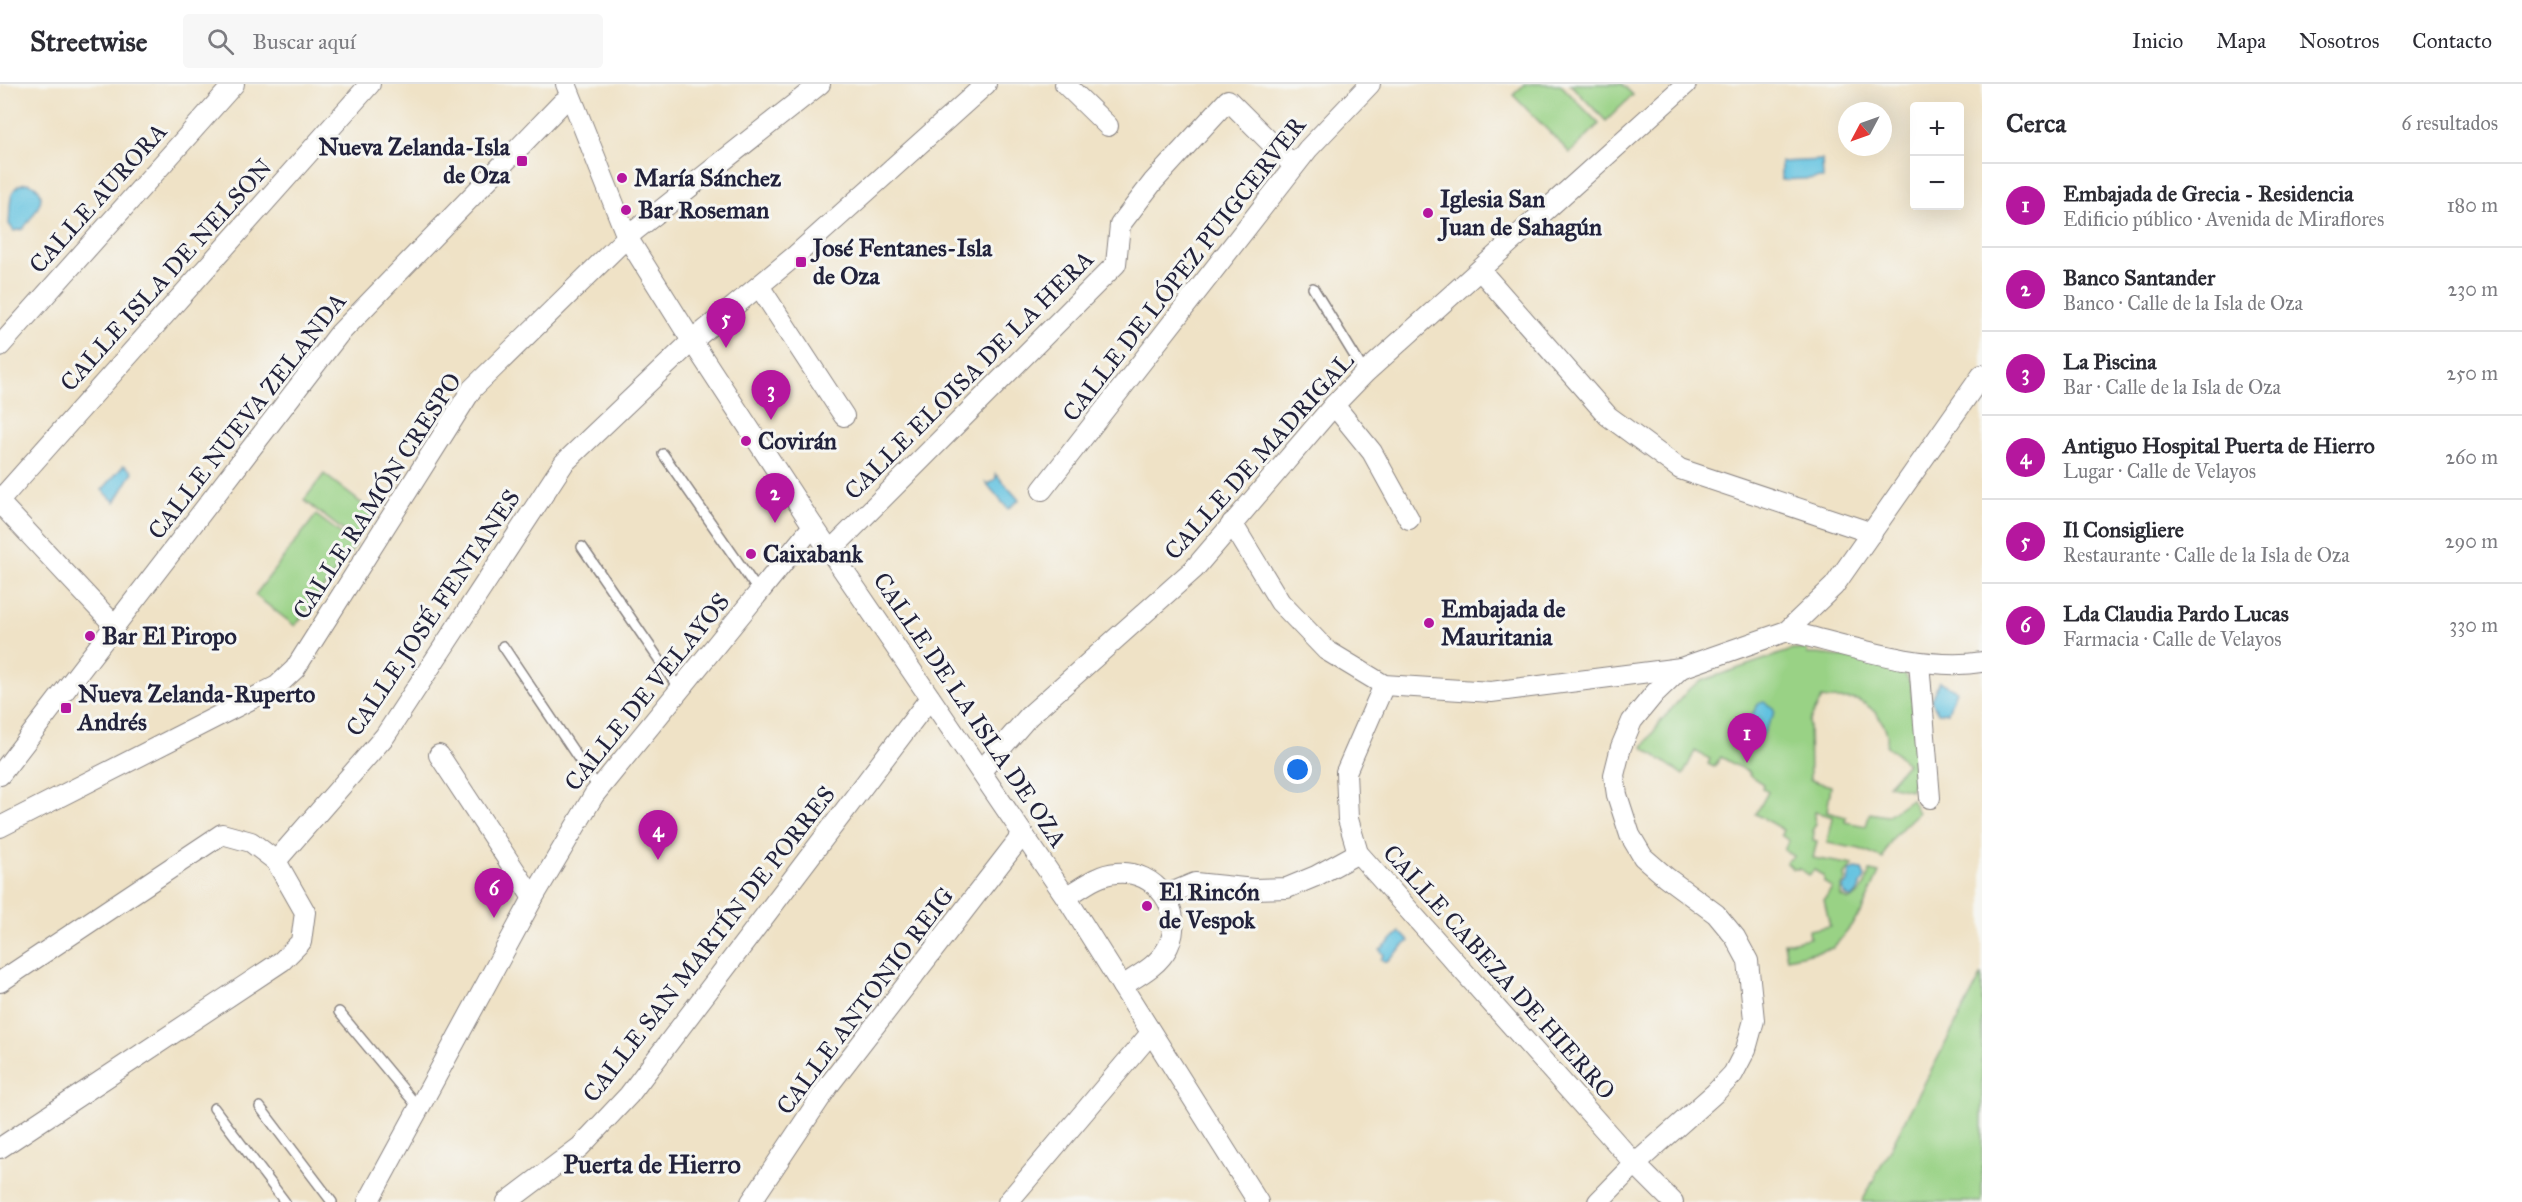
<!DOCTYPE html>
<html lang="es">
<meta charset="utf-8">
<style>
:root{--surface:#fff;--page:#f7f7f7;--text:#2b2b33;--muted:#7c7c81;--line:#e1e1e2;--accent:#b5179e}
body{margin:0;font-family:"IM FELL Great Primer",serif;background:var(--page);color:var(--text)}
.controls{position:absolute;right:18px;top:18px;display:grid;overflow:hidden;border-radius:6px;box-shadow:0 6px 24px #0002}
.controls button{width:54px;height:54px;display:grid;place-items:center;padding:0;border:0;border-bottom:2px solid var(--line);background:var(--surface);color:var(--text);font:30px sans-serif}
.compass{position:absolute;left:1838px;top:18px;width:54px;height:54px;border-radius:50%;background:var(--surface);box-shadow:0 6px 24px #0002;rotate:229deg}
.you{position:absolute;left:1298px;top:686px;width:21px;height:21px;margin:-15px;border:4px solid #fff;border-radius:50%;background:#1a73e8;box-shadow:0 0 0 9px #1a73e833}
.badge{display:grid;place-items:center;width:39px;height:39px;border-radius:50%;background:var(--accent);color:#fff;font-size:20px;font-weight:700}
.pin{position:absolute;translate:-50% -50px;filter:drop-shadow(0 2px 3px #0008)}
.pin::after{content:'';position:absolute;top:32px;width:21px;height:18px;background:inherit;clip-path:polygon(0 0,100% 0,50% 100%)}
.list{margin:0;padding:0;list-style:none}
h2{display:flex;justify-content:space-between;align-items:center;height:78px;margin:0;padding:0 24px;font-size:26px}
h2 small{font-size:20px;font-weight:400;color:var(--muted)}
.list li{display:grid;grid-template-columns:39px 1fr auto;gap:18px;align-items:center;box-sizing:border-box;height:84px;padding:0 24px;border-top:2px solid var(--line)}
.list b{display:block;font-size:22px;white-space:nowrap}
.list p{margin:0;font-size:20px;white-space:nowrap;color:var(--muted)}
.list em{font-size:20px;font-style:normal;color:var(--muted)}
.icon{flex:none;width:33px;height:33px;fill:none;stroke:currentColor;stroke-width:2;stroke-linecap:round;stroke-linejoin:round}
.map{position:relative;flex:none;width:1982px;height:1118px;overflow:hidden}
header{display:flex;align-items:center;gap:36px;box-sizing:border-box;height:84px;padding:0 30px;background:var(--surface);border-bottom:2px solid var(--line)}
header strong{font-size:28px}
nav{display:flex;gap:33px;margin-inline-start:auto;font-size:21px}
.search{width:420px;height:54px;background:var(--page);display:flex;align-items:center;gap:15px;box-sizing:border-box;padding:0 21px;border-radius:6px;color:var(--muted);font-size:22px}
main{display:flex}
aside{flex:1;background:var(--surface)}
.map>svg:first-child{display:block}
.green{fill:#99d285;stroke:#5e7a60;stroke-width:1.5}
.water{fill:#62c2e0;stroke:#42728e;stroke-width:1.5}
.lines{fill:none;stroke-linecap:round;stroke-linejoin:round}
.lane-casing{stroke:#888280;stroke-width:12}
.street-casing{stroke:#888280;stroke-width:22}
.lane{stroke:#fff;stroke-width:9}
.street{stroke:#fff;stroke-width:20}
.poi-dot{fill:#b5179e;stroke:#f6f6f2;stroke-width:2}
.labels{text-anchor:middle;stroke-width:6;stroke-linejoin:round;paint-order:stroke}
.poi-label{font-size:24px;font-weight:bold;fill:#22223b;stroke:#f6f6f2;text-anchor:start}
.street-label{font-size:24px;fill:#22223b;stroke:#f6f6f2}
.neighbourhood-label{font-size:26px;font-weight:bold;fill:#22223b;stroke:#f6f6f2}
</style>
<header>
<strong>Streetwise</strong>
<div class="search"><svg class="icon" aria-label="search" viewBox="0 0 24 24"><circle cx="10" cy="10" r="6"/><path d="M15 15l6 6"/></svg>Buscar aquí</div>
<nav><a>Inicio</a><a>Mapa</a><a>Nosotros</a><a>Contacto</a></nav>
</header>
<main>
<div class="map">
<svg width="1982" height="1118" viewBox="0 0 1982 1118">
<rect width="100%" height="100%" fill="#f6f6f2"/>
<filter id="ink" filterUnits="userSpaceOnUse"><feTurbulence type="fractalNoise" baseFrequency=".0167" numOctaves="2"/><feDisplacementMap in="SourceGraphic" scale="12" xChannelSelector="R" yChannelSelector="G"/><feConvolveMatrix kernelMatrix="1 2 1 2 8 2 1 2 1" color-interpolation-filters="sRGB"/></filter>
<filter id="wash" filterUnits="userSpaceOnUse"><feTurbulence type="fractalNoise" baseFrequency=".008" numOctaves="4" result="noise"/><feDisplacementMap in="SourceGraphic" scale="24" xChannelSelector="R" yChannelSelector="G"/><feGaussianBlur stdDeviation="1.35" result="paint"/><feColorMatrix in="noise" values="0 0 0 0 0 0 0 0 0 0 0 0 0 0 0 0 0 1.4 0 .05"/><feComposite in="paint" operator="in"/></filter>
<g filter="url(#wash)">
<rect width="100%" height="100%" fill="#efe2c6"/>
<g class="green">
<path d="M1525,0h35l39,40 -29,29 -57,-58z"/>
<path d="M1570,0h52l11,11 -27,26z"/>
<path d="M324,390l50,39 -20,26 -50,-39z"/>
<path d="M316,431l40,30 -61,81 -40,-31z"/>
<path d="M1807,565v5c18,-1 78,8 93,17 6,3 8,8 11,14l8,87 -9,18 -22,-5 19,-22 -21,-18c6,-16 -12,-38 -27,-44 -8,-4 -27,0 -37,-3l-13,24 1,58 21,6 -4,26 19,5 -1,5 21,4 4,-13 17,3 24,-17 7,14c-15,14 -30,26 -35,46l-23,-10 -33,-6 6,-26 -18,-5 -1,6 2,6 -4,7 2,1 -1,8 4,1 -4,17 40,7 -8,10 1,5 -5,7v9l8,4c14,-5 17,-17 21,-29l9,2 -18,40 -28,35 -46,10 -3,-15 26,-5 -1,-8 21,-4 -6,-26 8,-12 -8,-6v-6l-10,-6 -5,5 -9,-6h-7l-7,-7 8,-6 -10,-6 5,-9 -8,-6 2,-5 -27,-16 12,-22 -6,-4 1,-4 -14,-9 1,-2 -29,-16 -7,10 -6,-3 2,-5 -15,-8 -12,24 -40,-28 18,-26 28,-32 12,-8 91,-31z"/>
<path d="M1982,890v228h-120z"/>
</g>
<g class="water">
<path d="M1822,76l1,18 -42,2v-18z"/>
<path d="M28,99c27,9 5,32 -5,46l-9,2 -5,-7c2,-17 -3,-40 19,-41z"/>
<path d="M124,381l9,7 -18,30 -13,-12z"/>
<path d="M996,390l23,26 -11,9 -22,-26 3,1 7,-6z"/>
<path d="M1939,597l17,9 -8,22 -10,1 -7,-13z"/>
<path d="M1764,618l9,6 2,4 -14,26 -4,1 -10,-5 -3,-6 15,-25z"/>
<path d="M1856,785l6,1 3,7 -8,16 -5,5 -4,-1 -4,-4 -1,-6 5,-4 2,-12z"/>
<path d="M1400,848l9,9 -22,20h-3l-3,-2 3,-4 -4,-5z"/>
</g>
</g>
<g filter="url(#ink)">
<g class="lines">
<g class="lane-casing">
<g id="lane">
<path d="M1313,204l52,85"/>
<path d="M663,370l96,138"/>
<path d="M582,463l98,143"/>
<path d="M503,562l96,143"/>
<path d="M339,928l79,95"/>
<path d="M260,1023l72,95"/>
<path d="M214,1024l71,94"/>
</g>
</g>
<g class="street-casing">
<g id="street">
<path d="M566,0l61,153 65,104 121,185 253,371 192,305"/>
<path d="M1065,0l43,42"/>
<path d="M1480,186l128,146 72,53 192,64"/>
<path d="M759,202l85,130"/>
<path d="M0,262l234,-262"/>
<path d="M1334,321l38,47 37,67"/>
<path d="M1042,406l266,-341 62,-65"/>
<path d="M0,416l370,-416"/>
<path d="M0,419l115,123"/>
<path d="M1232,439l48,79 46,48 58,35 107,7 190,-24"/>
<path d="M830,467l286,-287 4,-39 33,-43 75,-82 66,66"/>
<path d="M1787,547c59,14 136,41 195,31"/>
<path d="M1919,578l11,136"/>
<path d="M1384,601l-38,87 2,47 10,34 277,311 38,38"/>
<path d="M439,671l94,143"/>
<path d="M981,687l48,-55 165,-147 140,-164 31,-32 321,-289"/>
<path d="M0,691l339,-441 224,-232 8,-3"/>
<path d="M0,743l277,-141 18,-17 177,-280 155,-152 193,-153"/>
<path d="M276,777l109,-125 179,-273 128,-122 104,-86 190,-171"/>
<path d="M1166,811l29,-12 59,6 33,-1 29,-12 42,-23"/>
<path d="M1066,813c15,-9 32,-23 50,-24 40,-4 70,38 52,74 -10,19 -29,28 -46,39"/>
<path d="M0,898l222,-148 29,8 25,19 29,51 -4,30 -19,19 -282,187"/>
<path d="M368,1118l165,-304 61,-103 219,-269"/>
<path d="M507,1118l73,-55 49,-52 301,-397"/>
<path d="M751,1118l78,-117 194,-251"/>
<path d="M1008,1118l143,-169"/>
<path d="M1598,1118l37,-38 80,-71 18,-19 13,-25 8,-29 -6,-59 -13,-24 -19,-23 -50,-37 -23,-20 -13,-22 -13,-40 -3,-20 7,-28 11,-26 23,-28 26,-25 106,-37 47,-45 148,-211"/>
</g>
</g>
<use href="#lane" class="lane"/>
<use href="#street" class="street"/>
</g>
</g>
<g class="poi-dot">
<rect x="516" y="71" width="12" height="12" rx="3"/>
<circle cx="622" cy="94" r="6"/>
<circle cx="626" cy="126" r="6"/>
<circle cx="1428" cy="129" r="6"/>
<rect x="795" y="172" width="12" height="12" rx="3"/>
<circle cx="746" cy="357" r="6"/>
<circle cx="751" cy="470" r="6"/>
<circle cx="1429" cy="539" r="6"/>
<circle cx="90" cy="552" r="6"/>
<rect x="60" y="618" width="12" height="12" rx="3"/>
<circle cx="1147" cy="822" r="6"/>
</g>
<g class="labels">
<g class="poi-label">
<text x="510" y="71" text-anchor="end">Nueva Zelanda-Isla<tspan x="510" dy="28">de Oza</tspan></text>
<text x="634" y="102">María Sánchez</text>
<text x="1440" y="123">Iglesia San<tspan x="1440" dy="28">Juan de Sahagún</tspan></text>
<text x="638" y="134">Bar Roseman</text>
<text x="813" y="172">José Fentanes-Isla<tspan x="813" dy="28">de Oza</tspan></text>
<text x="758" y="365">Covirán</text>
<text x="763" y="478">Caixabank</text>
<text x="1441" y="533">Embajada de<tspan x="1441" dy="28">Mauritania</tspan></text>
<text x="102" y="560">Bar El Piropo</text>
<text x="78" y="618">Nueva Zelanda-Ruperto<tspan x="78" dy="28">Andrés</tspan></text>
<text x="1159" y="816">El Rincón<tspan x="1159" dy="28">de Vespok</tspan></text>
</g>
<g class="street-label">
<text transform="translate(98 114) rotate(-48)" y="8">CALLE AURORA</text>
<text transform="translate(1184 185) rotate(-52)" y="8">CALLE DE LÓPEZ PUIGCERVER</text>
<text transform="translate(166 191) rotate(-48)" y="8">CALLE ISLA DE NELSON</text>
<text transform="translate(969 291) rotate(-45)" y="8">CALLE ELOISA DE LA HERA</text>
<text transform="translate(247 332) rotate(-52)" y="8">CALLE NUEVA ZELANDA</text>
<text transform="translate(1259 372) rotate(-48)" y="8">CALLE DE MADRIGAL</text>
<text transform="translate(377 412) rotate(-57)" y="8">CALLE RAMÓN CRESPO</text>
<text transform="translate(433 529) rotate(-56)" y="8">CALLE JOSÉ FENTANES</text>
<text transform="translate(647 608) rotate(-51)" y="8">CALLE DE VELAYOS</text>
<text transform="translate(970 626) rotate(56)" y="8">CALLE DE LA ISLA DE OZA</text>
<text transform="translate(709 860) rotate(-52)" y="8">CALLE SAN MARTÍN DE PORRES</text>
<text transform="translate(1499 888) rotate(48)" y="8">CALLE CABEZA DE HIERRO</text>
<text transform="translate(865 917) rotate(-53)" y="8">CALLE ANTONIO REIG</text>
</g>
<g class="neighbourhood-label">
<text x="652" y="1089">Puerta de Hierro</text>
</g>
</g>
</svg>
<div class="controls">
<button>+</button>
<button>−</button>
</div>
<svg class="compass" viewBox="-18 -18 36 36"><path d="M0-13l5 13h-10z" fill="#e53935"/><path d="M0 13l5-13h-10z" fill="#7c7c81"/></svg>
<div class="you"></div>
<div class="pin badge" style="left:1747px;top:679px">1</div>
<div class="pin badge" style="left:775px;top:439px">2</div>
<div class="pin badge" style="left:771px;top:336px">3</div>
<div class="pin badge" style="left:658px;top:776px">4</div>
<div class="pin badge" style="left:726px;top:264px">5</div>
<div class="pin badge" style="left:494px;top:834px">6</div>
</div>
<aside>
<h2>Cerca<small>6 resultados</small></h2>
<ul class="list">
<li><span class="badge">1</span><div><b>Embajada de Grecia - Residencia</b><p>Edificio público · Avenida de Miraflores</p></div><em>180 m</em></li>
<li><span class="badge">2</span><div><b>Banco Santander</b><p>Banco · Calle de la Isla de Oza</p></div><em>230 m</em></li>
<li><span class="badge">3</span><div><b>La Piscina</b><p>Bar · Calle de la Isla de Oza</p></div><em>250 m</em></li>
<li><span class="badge">4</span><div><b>Antiguo Hospital Puerta de Hierro</b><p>Lugar · Calle de Velayos</p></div><em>260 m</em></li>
<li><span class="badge">5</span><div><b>Il Consigliere</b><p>Restaurante · Calle de la Isla de Oza</p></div><em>290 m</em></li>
<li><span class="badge">6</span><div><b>Lda Claudia Pardo Lucas</b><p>Farmacia · Calle de Velayos</p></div><em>330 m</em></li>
</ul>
</aside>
</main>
